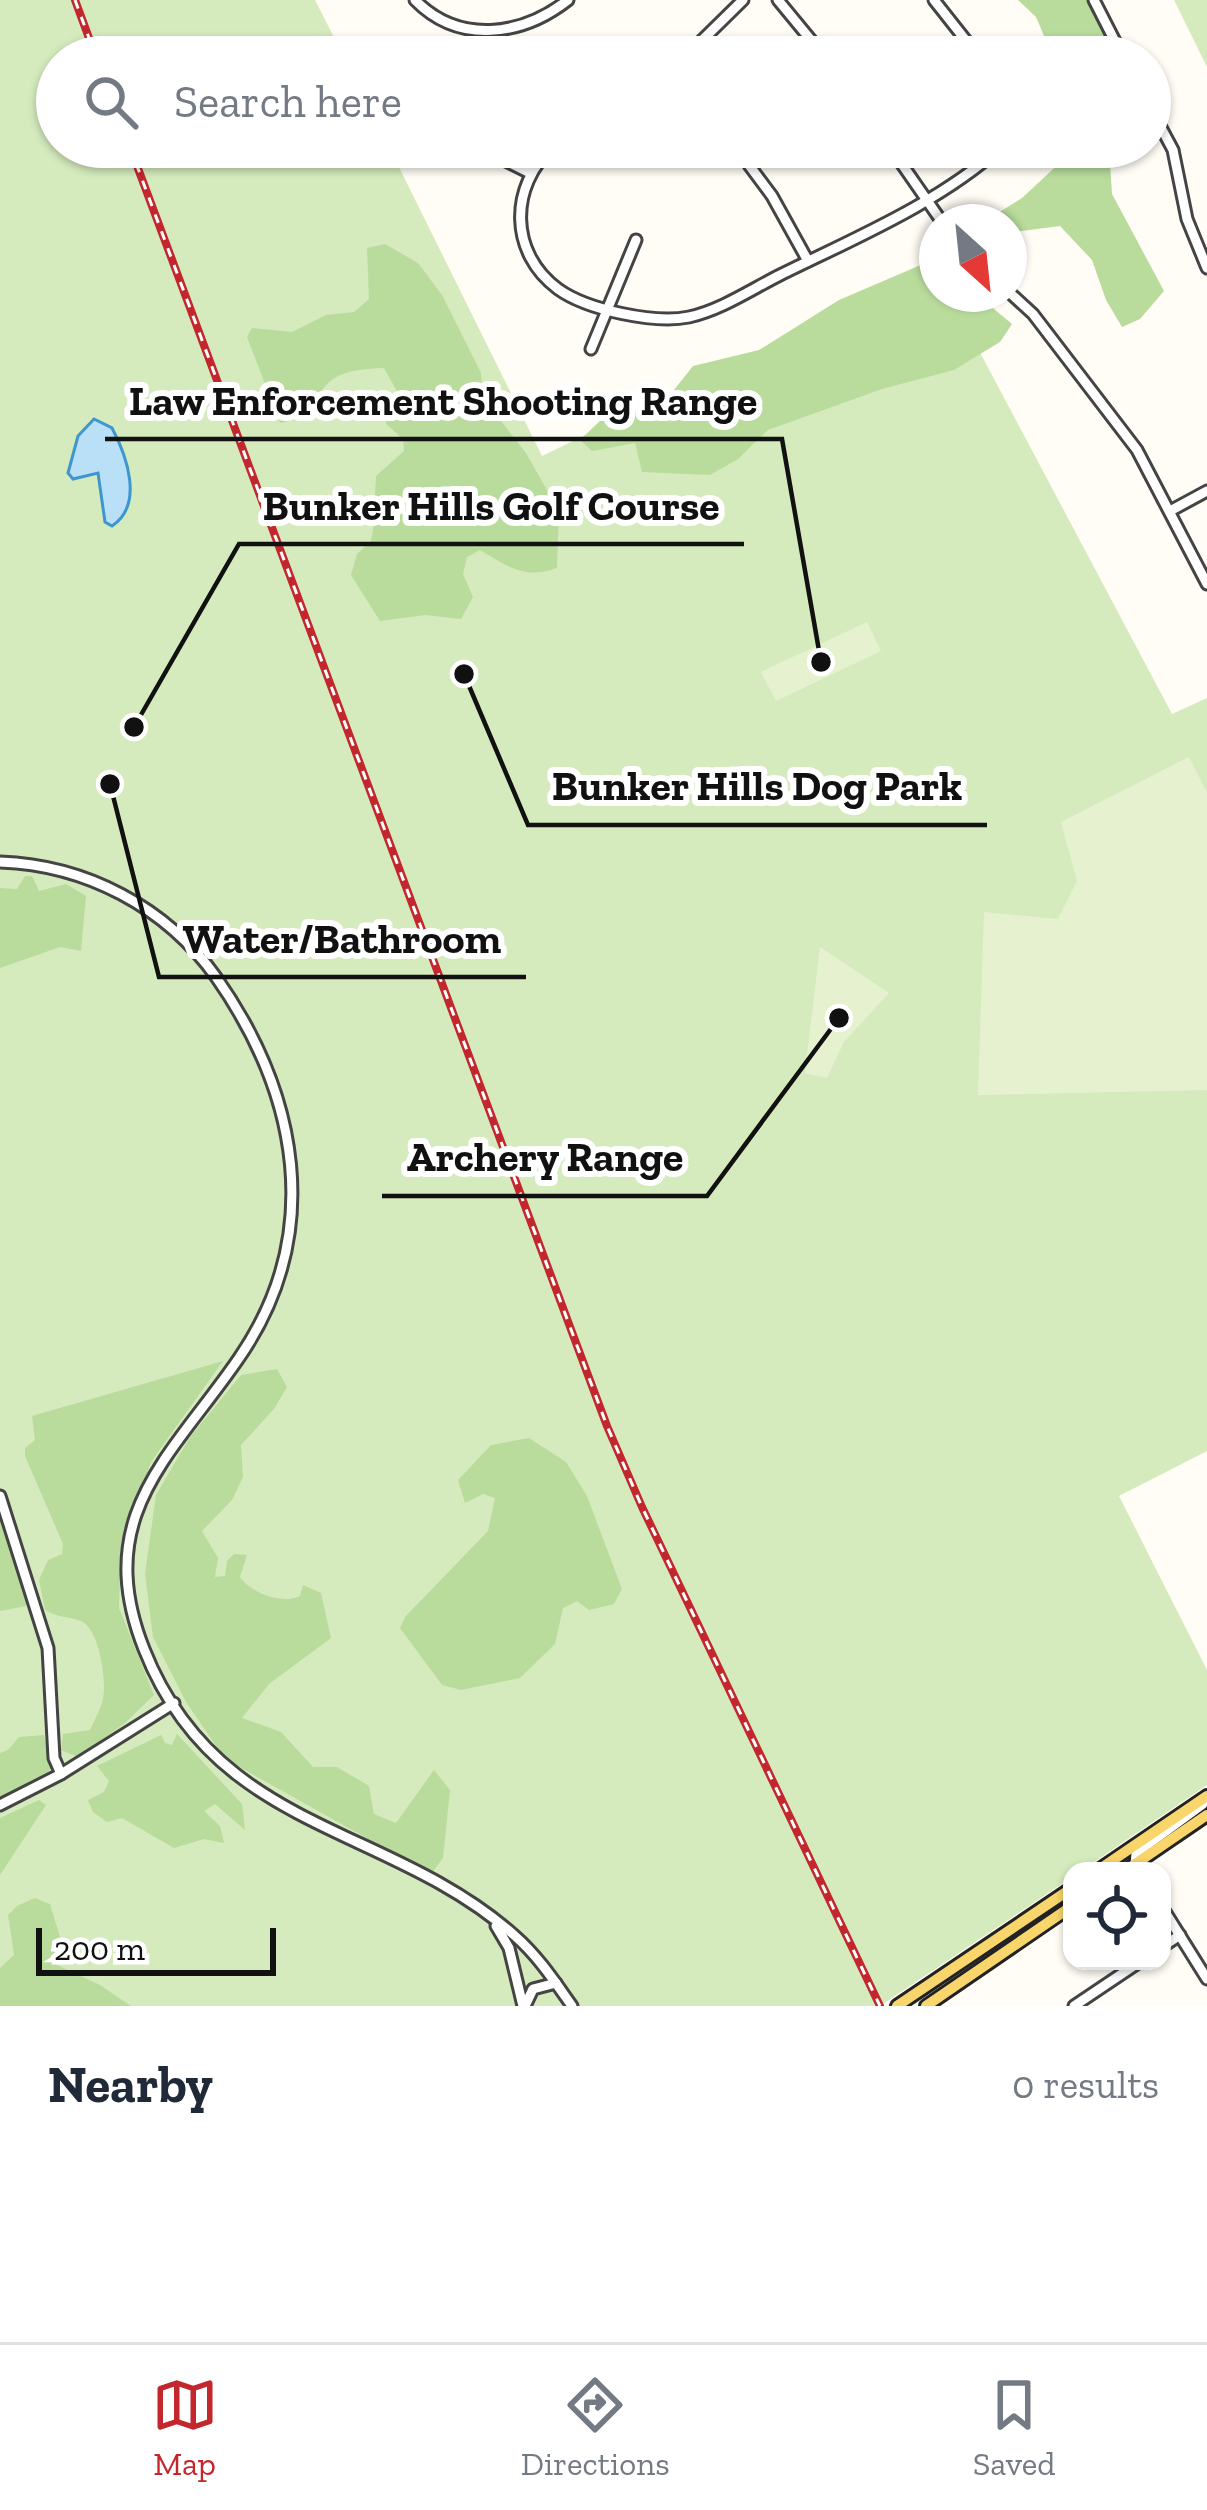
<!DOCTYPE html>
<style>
:root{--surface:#fff;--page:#f6f6f7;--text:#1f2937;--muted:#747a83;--line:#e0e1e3;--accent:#c4262e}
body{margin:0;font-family:"Zilla Slab",serif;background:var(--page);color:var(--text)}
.controls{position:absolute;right:36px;bottom:36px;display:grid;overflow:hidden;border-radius:24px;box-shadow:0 3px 9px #0004}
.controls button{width:108px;height:108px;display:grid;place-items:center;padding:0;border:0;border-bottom:3px solid var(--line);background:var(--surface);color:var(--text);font:60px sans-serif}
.compass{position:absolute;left:919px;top:204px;width:108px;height:108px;border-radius:50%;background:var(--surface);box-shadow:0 3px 9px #0004;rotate:153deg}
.scale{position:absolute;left:36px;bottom:30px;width:240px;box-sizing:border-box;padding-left:12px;border:6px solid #111;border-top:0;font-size:33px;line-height:42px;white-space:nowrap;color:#111;-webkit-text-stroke:9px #fff;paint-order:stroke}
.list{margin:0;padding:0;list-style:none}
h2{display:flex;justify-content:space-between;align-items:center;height:156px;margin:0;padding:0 48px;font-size:51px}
h2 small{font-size:39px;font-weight:400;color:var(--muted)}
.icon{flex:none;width:66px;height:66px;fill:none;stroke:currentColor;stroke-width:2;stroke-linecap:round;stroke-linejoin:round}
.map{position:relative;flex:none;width:1207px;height:2006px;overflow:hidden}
.search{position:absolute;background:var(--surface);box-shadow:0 3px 9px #0004;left:36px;right:36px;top:36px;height:132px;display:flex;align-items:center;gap:30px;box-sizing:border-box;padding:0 42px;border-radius:66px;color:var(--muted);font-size:45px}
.sheet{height:336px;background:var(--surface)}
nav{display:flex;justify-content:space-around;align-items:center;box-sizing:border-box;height:168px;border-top:3px solid var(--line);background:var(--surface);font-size:33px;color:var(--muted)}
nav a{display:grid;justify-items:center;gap:6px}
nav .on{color:var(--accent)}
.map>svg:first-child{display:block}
.green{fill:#d5ebbd}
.forest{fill:#b9dc9c}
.pitch{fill:#e6f2cf}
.water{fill:#b9e0f7;stroke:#3f96cf;stroke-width:3}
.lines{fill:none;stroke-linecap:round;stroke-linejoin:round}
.minor-casing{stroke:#444;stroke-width:15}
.major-casing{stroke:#222;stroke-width:16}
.minor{stroke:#fff;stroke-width:9}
.major{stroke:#f9d66b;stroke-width:10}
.rail-casing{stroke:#c4262e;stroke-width:8}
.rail{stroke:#fff;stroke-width:3;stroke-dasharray:9;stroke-linecap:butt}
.leader{fill:none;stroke:#111;stroke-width:4.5}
.callout-dot{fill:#111;stroke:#fff;stroke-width:4.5}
.callout-label{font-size:42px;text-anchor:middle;font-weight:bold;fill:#111;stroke:#fff;stroke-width:12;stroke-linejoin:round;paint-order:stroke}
</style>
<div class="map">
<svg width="1207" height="2006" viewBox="0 0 1207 2006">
<rect width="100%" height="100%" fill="#fffdf5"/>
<g class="green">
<path d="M0,0h315l29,57h-287v90h332l153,309 392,-191 3,29h12l223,420 35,-16v753l-88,45 88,174v115l-126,86h-9v6l-192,129h-880z"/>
<path d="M1174,0h33v67z"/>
</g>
<g class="forest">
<path d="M1018,0h70l29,57h-64l-17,-40z"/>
<path d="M1066,147h43l3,47 52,97 -24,28 -18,8 -16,-27 -14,-40 -32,-34 -45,6 -6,-1v-9h-17l-2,-4 32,-20 43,-40z"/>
<path d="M385,244l33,19 24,32 39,78 3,44 17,4 25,32 33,58 -2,57c-32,12 -50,-2 -77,-18l-13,7 -4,17 10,23 -12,22 -36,-4 -45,6 -29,-46 6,-21 14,-13 3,-17 -6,-18 7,-12 1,-18 28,-25 -1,-12 -17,-15 1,-18 12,-11 -15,-27c-17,1 -36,1 -51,11 -21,15 -14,39 -53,44l-33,-86 5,-9 40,4 34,-17 28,-3 15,-13 -2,-51z"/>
<path d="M937,258v36h39l36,30 -12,18 -46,28 -72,19 -114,41 -30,29 -28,16 -68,-3 -7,-29 -43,8 -12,-11 25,-24 49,-1 39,-49 66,-16 80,-50z"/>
<path d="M25,876h7l7,15 27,-7 20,12 -5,55 -21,-4 -60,21v-80l17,1z"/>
<path d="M223,1361l-72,101 -30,82 -2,64 35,87 -29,28 -47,34 -17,-7 2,-16 27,-4c4,-9 9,-18 12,-27 6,-18 -2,-74 -21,-82 -13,-5 -23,-3 -36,-11l-6,-30 9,-20 14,-6 1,-10 -38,-88v-8l10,-8 -3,-24z"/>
<path d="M277,1369l10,18 -13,22 -33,36 2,32 -11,23 -30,31 16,27 -3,19 10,-1 2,-15 7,-7 13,1 -7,22c11,16 42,28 60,19l3,-11 18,8 10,45 -62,46 -27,34 39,14 32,35h24l32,19 5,28 22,9 38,-53 16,20 -7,68 -12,16 -206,-115 -39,-57 -33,-65 -8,-63 11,-79 34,-58 51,-62z"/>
<path d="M529,1438l37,24 21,34 35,93 -8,15 -25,6 -12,-9 -14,7 -8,36 -35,34 -59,12 -19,-5 -42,-57 5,-11 83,-86 7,-33 -12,-4 -18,9 -7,-23 33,-35z"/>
<path d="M0,1515l29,83 -3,8 -26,5z"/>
<path d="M177,1734l65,70 3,26 -30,-26 -11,7 16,15 4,17 -20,-4 -30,9 -52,-30 -15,4 -14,-10 -5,-12 16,-8 5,-11 -12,-15 64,-31 4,8 7,2z"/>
<path d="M44,1735l8,32 -8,12 -44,22v-48l8,-3 11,-13z"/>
<path d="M39,1800l7,5 -46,70v-57z"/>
<path d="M35,1898l15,6 10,33 -9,25 49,23 31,21h-131v-38l14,-13 -6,-40 9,-9z"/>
</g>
<g class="pitch">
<path d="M867,622l14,29 -105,50 -15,-29z"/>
<path d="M1189,757l18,36v297l-229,5 6,-183 74,7 19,-38 -16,-59z"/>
<path d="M820,947l69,46 -45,49 -17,36 -22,-5z"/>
</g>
<path class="water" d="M94,419l18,9c15,28 32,77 0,98l-7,-4 -7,-49 -25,6 -5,-6 10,-37z"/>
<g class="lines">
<g class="minor-casing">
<g id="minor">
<path d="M415,0c44,45 107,36 153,0"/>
<path d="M778,0l47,57"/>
<path d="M934,0l45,57"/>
<path d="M1094,0l29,57"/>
<path d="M685,57l58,-57"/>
<path d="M1150,107l23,43 14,69 20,49"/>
<path d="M553,147c-44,39 -44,106 5,142 29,21 97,35 131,28 32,-7 63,-28 91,-42 75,-37 159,-72 221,-128"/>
<path d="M890,147l52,75"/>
<path d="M498,157l32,16"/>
<path d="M749,165l23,31 36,65"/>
<path d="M1009,292l24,22 104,136 70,134"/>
<path d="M591,349l45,-109"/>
<path d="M1170,511l37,-20"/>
<path d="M0,862c86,3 166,45 216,115 82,117 109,256 23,381 -67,98 -148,157 -95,291 72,184 244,174 371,287 23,20 40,46 57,70"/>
<path d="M0,1496l48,152 6,110 7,16"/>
<path d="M0,1805l61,-31 113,-71"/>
<path d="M1139,1871l-4,-6 1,-12 67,-49"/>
<path d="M1162,1907l45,72"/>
<path d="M496,1926l13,22 14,58"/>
<path d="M1162,1947l18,-12"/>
<path d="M525,2006l8,-17 23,-6"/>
<path d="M1074,2006l67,-45"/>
</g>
</g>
<g class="major-casing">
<g id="major">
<path d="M1097,1871l110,-75"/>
<path d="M1125,1871l82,-56"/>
<path d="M897,2006l175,-118"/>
<path d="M926,2006l146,-100"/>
</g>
</g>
<use href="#minor" class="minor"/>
<use href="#major" class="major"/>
<g class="rail-casing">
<g id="rail">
<path d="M75,0l21,57"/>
<path d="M130,147l477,1279 35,81 238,499"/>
</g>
</g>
<use href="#rail" class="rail"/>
</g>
<path class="leader" d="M821 662L782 439H105M134 727L239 544H744M464 674L528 825H987M110 784L159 977H526M839 1018L707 1196H382"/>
<g class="callout-dot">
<circle cx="821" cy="662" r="12"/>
<circle cx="134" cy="727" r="12"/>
<circle cx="464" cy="674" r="12"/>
<circle cx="110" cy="784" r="12"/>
<circle cx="839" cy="1018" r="12"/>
</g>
<g class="callout-label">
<text x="443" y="415">Law Enforcement Shooting Range</text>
<text x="491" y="520">Bunker Hills Golf Course</text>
<text x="757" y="800">Bunker Hills Dog Park</text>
<text x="342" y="953">Water/Bathroom</text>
<text x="545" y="1171">Archery Range</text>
</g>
</svg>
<div class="controls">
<button><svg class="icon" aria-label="locate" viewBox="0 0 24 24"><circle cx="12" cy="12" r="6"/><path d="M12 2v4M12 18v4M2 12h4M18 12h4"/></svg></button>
</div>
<svg class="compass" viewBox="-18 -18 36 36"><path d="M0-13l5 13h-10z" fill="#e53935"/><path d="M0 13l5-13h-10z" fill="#747a83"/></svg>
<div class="scale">200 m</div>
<div class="search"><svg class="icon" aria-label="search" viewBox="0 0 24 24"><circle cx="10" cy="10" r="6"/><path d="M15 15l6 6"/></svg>Search here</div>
</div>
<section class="sheet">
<h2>Nearby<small>0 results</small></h2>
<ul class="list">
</ul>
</section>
<nav>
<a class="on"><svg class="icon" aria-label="map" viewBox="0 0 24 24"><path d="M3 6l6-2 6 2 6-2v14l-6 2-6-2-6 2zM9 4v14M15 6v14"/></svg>Map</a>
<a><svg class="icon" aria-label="directions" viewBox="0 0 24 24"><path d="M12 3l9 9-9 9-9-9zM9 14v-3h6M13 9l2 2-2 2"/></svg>Directions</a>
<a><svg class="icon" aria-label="saved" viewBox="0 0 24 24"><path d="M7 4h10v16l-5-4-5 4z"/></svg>Saved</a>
</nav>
